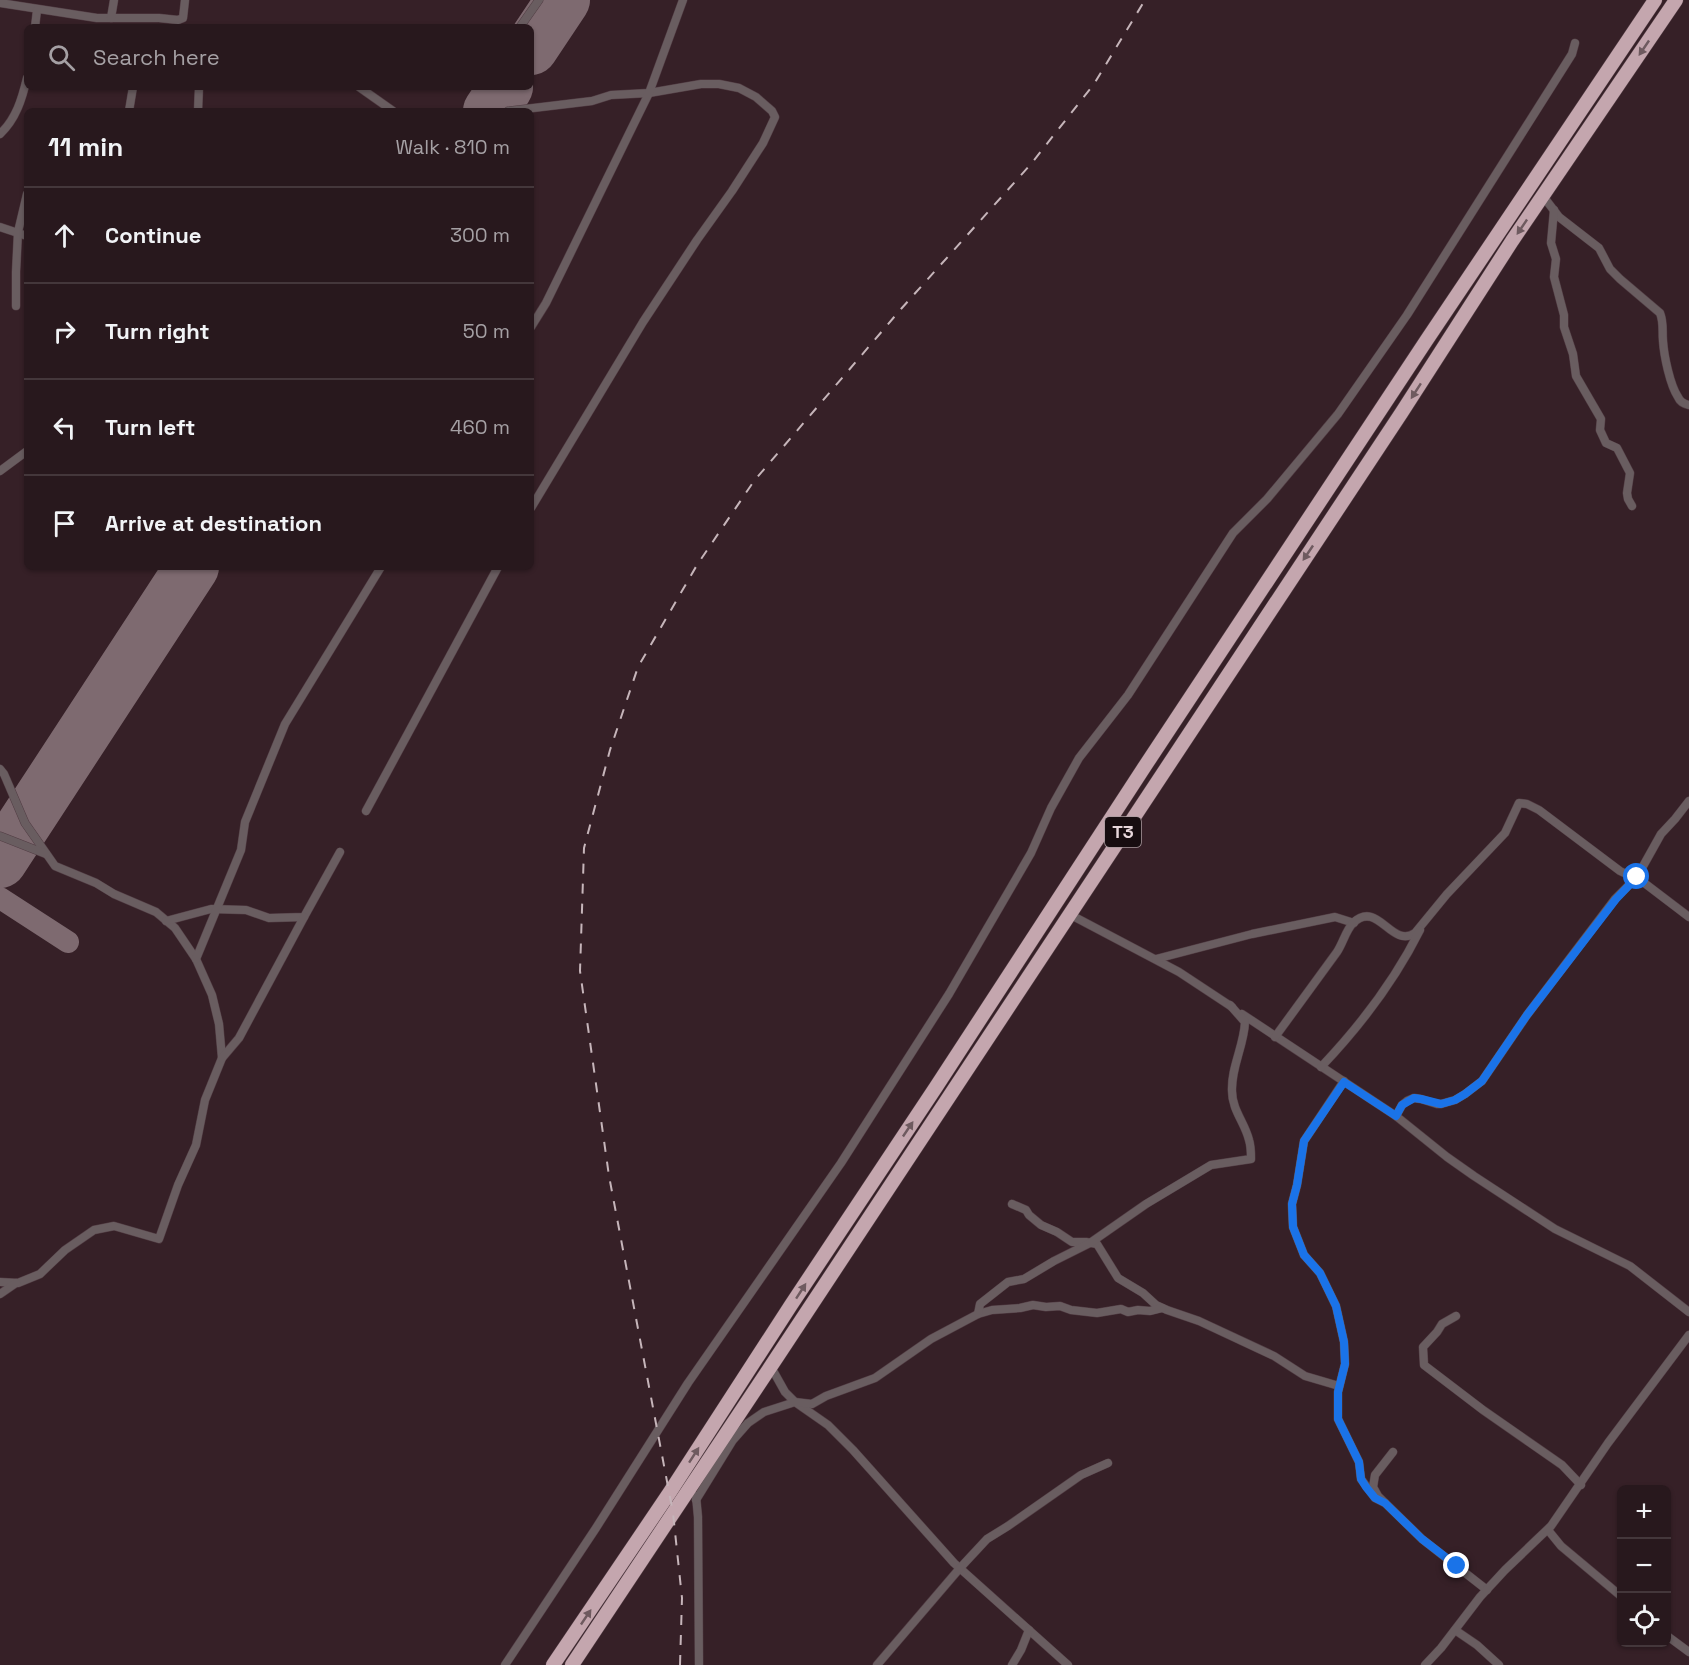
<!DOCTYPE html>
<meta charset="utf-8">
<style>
:root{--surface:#28181d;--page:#34252a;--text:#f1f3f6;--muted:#a5a0a4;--line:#44373b}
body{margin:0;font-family:"Space Grotesk",sans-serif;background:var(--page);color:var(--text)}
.controls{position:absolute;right:18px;bottom:18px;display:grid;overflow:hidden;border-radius:9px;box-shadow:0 2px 4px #0004}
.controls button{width:54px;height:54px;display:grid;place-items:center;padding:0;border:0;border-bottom:2px solid var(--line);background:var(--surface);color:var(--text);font:30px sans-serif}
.stop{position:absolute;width:18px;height:18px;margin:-14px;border:4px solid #1a73e8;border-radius:50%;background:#fff}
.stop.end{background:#1a73e8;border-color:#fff;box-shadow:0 2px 6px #0008}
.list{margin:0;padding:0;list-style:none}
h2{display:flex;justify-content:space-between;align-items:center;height:78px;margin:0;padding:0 24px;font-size:26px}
h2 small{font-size:20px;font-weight:400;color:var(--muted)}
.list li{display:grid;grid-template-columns:39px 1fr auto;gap:18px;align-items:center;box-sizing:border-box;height:96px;padding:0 24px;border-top:2px solid var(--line)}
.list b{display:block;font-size:22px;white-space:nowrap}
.list em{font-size:20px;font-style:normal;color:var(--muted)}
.icon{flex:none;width:33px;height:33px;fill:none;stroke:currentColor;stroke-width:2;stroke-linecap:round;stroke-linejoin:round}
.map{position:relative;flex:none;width:1689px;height:1665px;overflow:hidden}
.search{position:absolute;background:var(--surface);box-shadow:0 2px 4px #0004;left:24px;top:24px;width:510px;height:66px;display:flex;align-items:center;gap:15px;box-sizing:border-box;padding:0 21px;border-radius:9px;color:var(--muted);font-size:22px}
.panel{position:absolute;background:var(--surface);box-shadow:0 2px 4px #0004;left:24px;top:108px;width:510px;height:462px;border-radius:9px}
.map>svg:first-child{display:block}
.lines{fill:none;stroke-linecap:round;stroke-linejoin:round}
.taxiway{stroke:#7e6a70;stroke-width:22}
.runway{stroke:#7e6a70;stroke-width:54}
.street-casing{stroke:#523d44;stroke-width:9}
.highway-casing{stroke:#523d44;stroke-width:15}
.street{stroke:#695d60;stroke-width:8}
.highway{stroke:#c4a6ae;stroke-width:14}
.rail{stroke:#c6b5ba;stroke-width:2;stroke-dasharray:10 10;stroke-linecap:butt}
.oneway{fill:#6e5a5f}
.route{stroke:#1a73e8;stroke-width:8}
.labels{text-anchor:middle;stroke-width:6;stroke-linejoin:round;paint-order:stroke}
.shield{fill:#170d10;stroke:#a99b9f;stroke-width:1.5}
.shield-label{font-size:18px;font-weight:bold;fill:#e8d8dc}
</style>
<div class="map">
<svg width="1689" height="1665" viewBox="0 0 1689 1665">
<rect width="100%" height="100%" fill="#362027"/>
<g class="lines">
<path class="taxiway" d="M0,898l68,44"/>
<g class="runway">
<path d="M531,48l32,-48"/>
<path d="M490,111l16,-24"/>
<path d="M0,861l192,-294"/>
</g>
<g class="street-casing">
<g id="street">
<path d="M0,3l97,15h62l19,2 5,-2 2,-18"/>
<path d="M111,18l3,-18"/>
<path d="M35,27l2,-17"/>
<path d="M520,27l19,-27"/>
<path d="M359,87l34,24"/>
<path d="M129,111l4,-24"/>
<path d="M198,111l1,-24"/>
<path d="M508,111l84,-10 19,-6 38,-2 52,-9h18l20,4 17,9 16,14 3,6 -12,26 -31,48 -35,49 -54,82 -112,186"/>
<path d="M0,134c16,-15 22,-35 27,-56"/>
<path d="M1543,196l16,21 40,31 11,21 10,10 40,34c4,10 2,18 3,28 1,15 7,44 15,56 2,5 6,7 11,8"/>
<path d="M1554,210l-3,33 5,16 -2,18 10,38v12l9,27 3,22 25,43 -1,11 6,13 11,5 13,25 -3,20 1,6 4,7"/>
<path d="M0,227l27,9"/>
<path d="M16,306v-34l2,-40 9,-38"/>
<path d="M531,327l15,-24 103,-210 34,-93"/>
<path d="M0,471l27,-20"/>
<path d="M0,769l4,5 21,49 30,43 41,17 18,11 42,18 19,16 21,31 16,36 7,29 3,34 -17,42 -9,45 -18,40 -19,54 -45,-13 -20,4 -29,20 -25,24 -22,9 -18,-1"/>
<path d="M366,811l132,-244"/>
<path d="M0,836l46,18"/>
<path d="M1069,914l110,58 53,35"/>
<path d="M166,921l45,-12 35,1 23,8 35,-1 36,-65"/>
<path d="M196,959l45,-109 4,-28 40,-98 96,-157"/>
<path d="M1156,959l96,-25 83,-17 19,6"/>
<path d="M1242,1014l154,102 51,41 27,19 81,53 75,37 59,46"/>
<path d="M1275,1037l62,-85c6,-9 9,-22 16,-29 25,-24 38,26 62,10l32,-39 58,-61 14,-30 8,1 12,6 81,61 23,11 46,35"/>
<path d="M222,1058l17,-20 65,-121"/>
<path d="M1321,1067c39,-41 74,-87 99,-137"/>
<path d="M1344,1081l-40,60 -7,44 -5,19 1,23 11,28 16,18 16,33 8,36 1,22 -7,28v27l21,43 2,17 14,19 10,5"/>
<path d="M1396,1116l6,-11 5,-4 7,-3 7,1 16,5h4l14,-4 10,-6 17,-13 45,-66 88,-116 22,-22 24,-43 14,-15 14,-18"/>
<path d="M1012,1204l14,6 3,5 12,10 16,7 15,10h14l11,2 21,34 25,15 13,12 11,5 32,11 75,35 31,20 34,10"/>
<path d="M0,1294l16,-11"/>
<path d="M978,1314l14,-4 28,-2 13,-3 13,2 14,-1 11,4 26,3 24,-4 7,3 10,-2 12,1 12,-3"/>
<path d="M1456,1316l-14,8 -5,8 -14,15 1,18 59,45 79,55 19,20"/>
<path d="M771,1367l14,25 10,10 33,23 25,25 101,113 114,102"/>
<path d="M1393,1452l-18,23 -2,12 5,9 44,43 65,51"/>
<path d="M696,1496l2,21 1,148"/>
<path d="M696,1500l37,-60 15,-17 16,-11 31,-10 17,2 14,-8 49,-18 56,-39 47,-25 2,-10 28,-22 16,-3 30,-18 36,-18 56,-39 65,-39 40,-6c0,-6 0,-13 -2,-19 -4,-17 -17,-30 -17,-49 -1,-24 12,-45 13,-69l-15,-17"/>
<path d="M1548,1530l13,16 61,51"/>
<path d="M1455,1630l22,15 22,20"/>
<path d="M1666,1635l23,17"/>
<path d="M505,1665l91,-137 92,-145 153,-220 108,-169 82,-141 20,-45 28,-50 49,-63 105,-162 34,-34 71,-85 69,-99 165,-261 3,-11"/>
<path d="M877,1665l83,-97 27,-29 21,-13 73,-51 27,-12"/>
<path d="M1012,1665l9,-15 8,-20"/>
<path d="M1425,1665l16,-17 39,-51 25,-27 46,-44 57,-83 81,-108"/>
</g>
</g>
<g class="highway-casing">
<g id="highway">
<path d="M553,1665l117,-173 121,-187 145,-218 211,-324 279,-422 229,-341"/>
<path d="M572,1665l205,-308 625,-945 110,-171 164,-241"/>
</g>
</g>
<use href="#street" class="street"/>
<use href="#highway" class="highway"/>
<path class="rail" d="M680,1665l2,-67 -9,-85 -64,-337 -29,-205 4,-123 26,-98 28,-83 59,-102 57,-84 147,-172 130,-145 63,-80 51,-84"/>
</g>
<defs><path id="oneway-solid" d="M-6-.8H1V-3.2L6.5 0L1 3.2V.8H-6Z" transform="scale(1.5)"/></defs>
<g class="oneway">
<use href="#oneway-solid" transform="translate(1644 48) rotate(124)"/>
<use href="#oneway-solid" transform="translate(1522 227) rotate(124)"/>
<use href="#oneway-solid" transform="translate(1416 391) rotate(123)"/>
<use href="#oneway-solid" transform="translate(1308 553) rotate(124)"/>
<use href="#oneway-solid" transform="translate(908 1129) rotate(-56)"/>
<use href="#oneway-solid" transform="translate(801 1291) rotate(-57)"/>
<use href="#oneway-solid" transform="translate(694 1455) rotate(-57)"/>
<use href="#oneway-solid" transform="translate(586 1617) rotate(-56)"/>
</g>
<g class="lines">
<path class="route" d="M1457,1566l-35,-27 -37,-36 -10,-5 -9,-11 -5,-8 -2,-17 -21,-43v-27l7,-28 -1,-22 -8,-36 -16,-33 -16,-18 -11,-28 -1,-23 5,-19 7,-44 40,-59 52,34 6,-11 12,-7 7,1 20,5 14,-4 10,-6 17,-13 45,-66 89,-116 21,-22"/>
</g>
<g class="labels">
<rect class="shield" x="1105" y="817" width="36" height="30" rx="4.5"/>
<g class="shield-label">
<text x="1123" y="838">T3</text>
</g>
</g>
</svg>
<div class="controls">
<button>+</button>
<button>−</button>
<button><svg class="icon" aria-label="locate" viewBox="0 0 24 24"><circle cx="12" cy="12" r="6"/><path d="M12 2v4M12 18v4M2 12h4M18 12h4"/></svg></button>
</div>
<div class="stop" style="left:1637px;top:877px"></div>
<div class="stop end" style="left:1457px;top:1566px"></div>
<div class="search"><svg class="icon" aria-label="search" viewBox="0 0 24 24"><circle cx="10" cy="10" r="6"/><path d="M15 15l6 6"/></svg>Search here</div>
<section class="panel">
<h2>11 min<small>Walk · 810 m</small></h2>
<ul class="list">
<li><svg class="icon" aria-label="ahead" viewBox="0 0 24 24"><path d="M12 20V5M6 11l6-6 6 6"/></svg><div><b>Continue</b></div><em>300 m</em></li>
<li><svg class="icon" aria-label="right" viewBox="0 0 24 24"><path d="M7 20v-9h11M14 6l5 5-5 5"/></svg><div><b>Turn right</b></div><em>50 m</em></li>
<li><svg class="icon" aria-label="left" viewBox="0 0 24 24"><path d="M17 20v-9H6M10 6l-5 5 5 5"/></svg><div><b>Turn left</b></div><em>460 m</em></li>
<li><svg class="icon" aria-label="arrive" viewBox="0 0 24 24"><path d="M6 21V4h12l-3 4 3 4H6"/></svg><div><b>Arrive at destination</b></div></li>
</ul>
</section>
</div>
